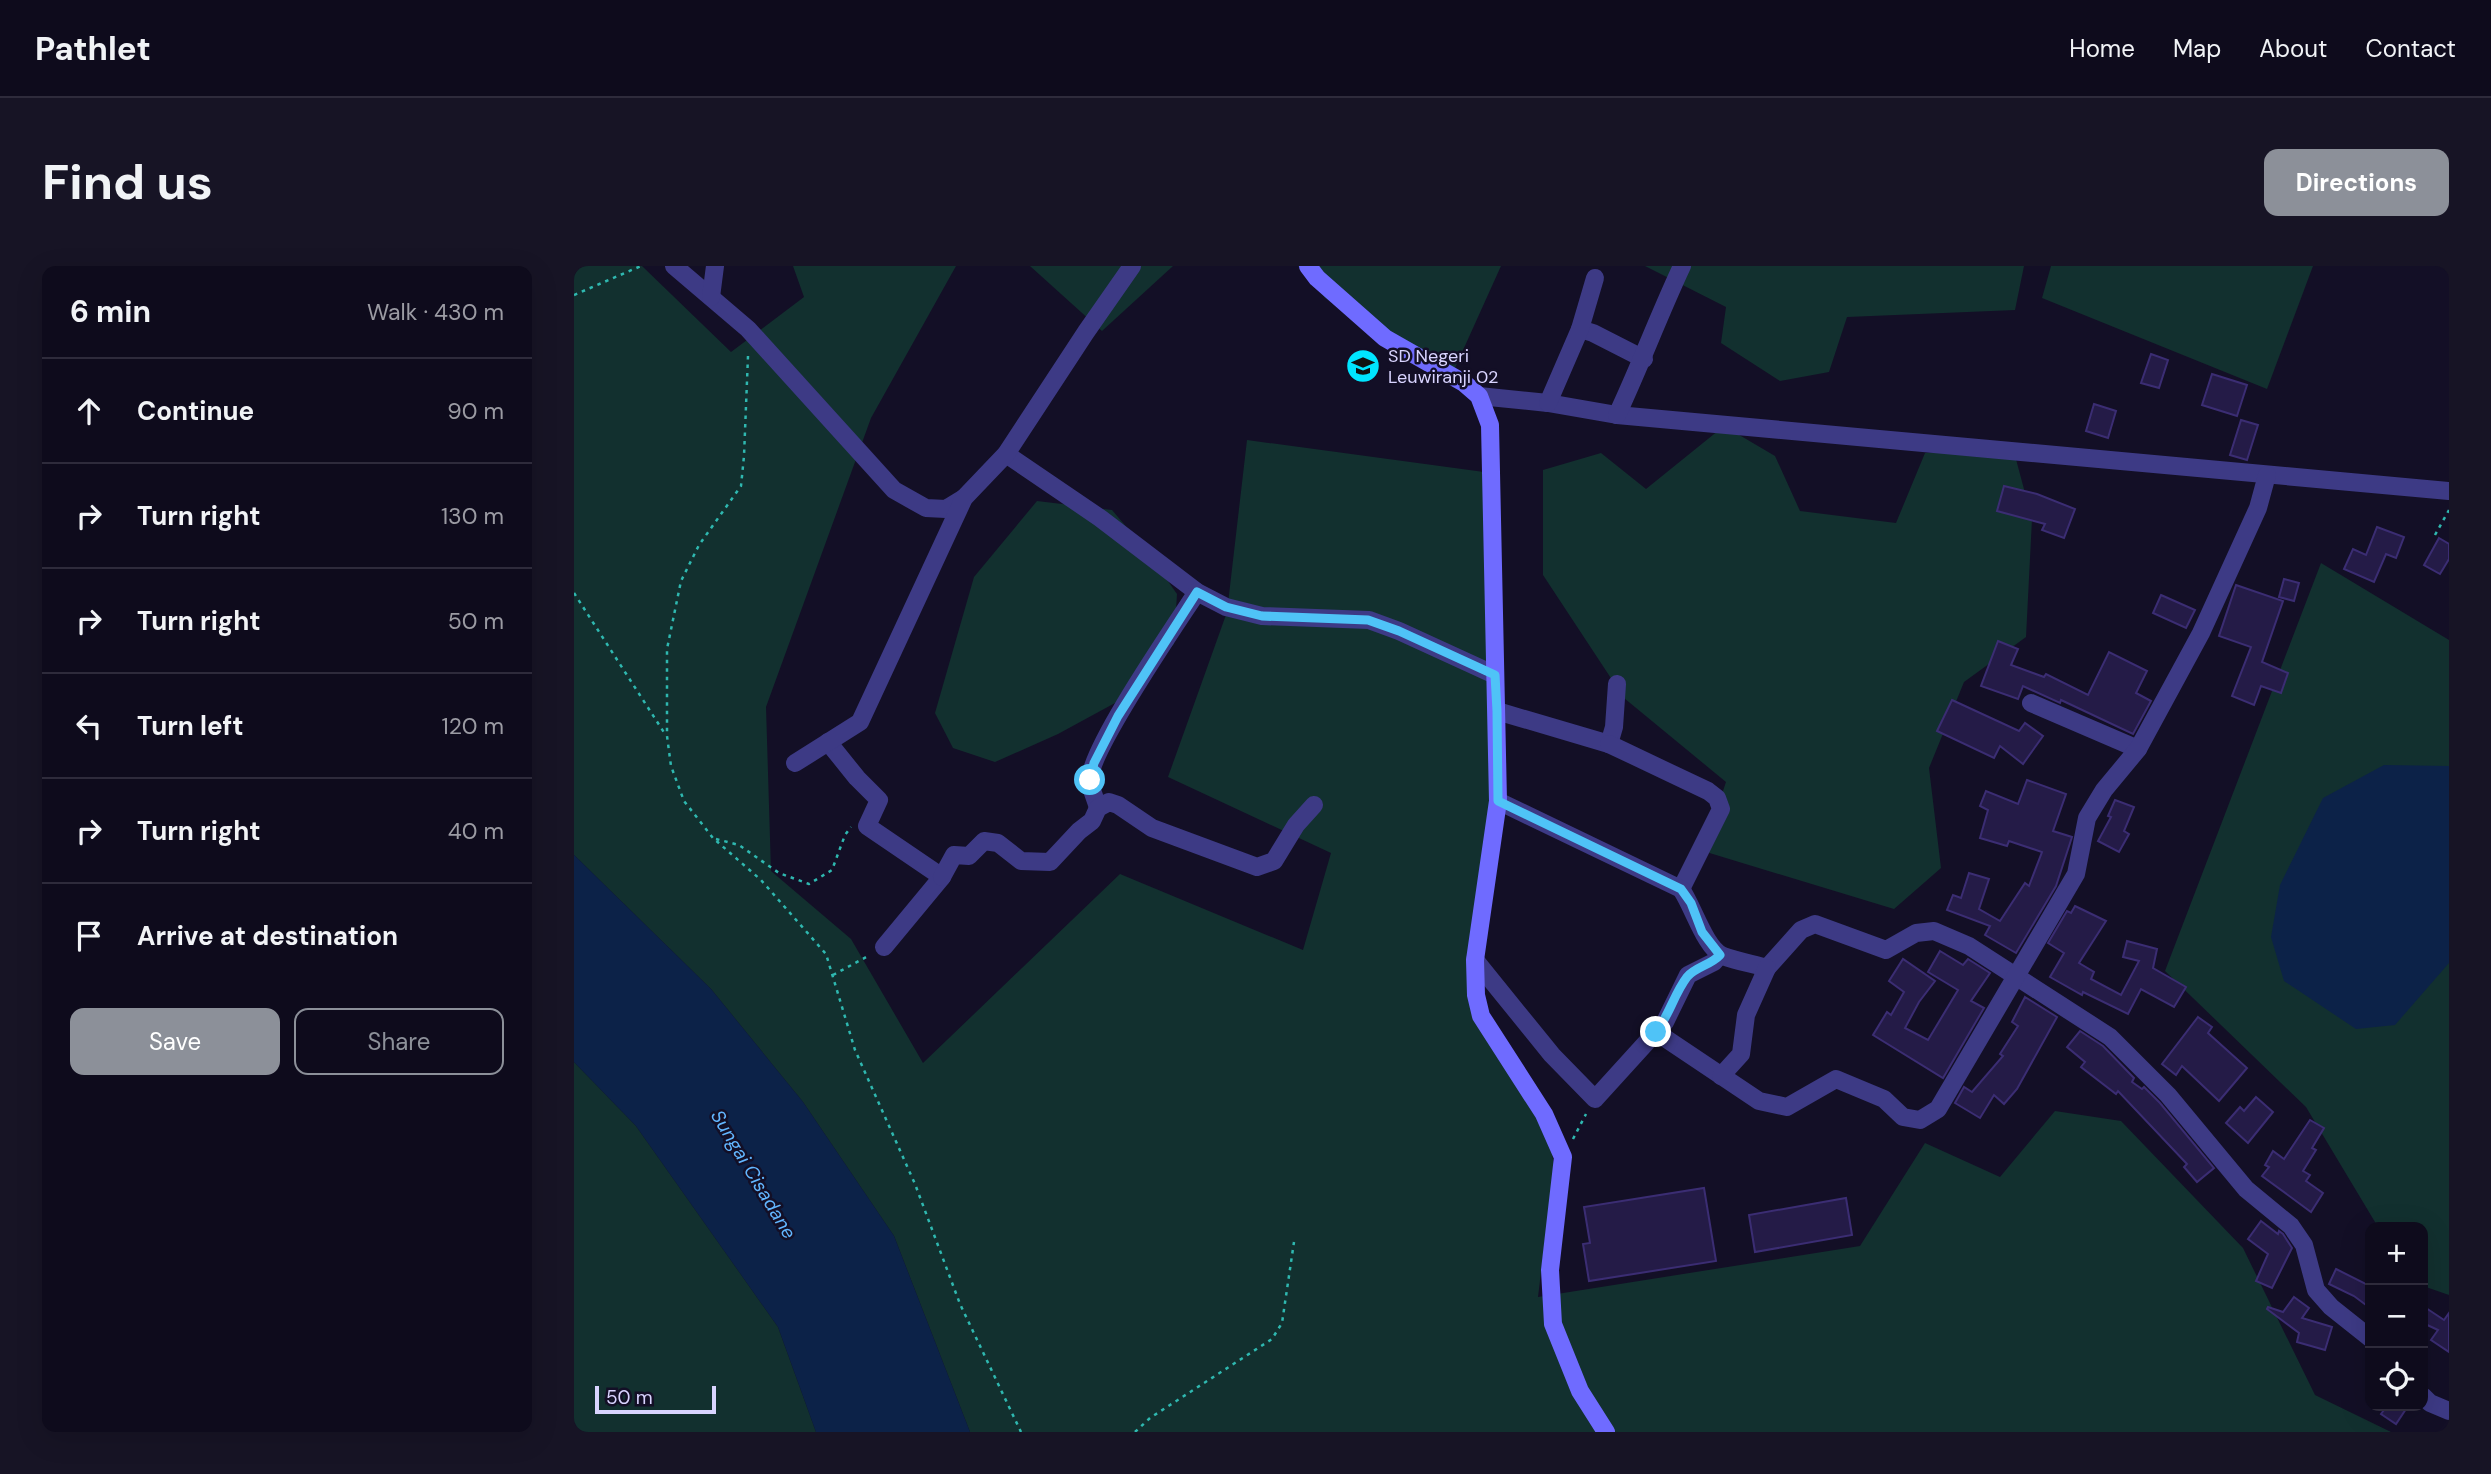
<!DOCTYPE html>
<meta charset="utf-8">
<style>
:root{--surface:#0e0b1c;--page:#171425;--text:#f1f3f6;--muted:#9b9ba3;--line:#2e2b3b;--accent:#8c9099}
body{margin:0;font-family:"DM Sans",sans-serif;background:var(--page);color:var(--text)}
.controls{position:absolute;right:21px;bottom:21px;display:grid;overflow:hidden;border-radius:14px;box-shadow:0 7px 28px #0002}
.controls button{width:63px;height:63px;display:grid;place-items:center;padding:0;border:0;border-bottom:2px solid var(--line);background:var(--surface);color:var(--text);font:35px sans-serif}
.scale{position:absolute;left:21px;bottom:18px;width:121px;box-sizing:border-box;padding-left:7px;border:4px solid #d9d4ff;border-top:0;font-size:19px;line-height:24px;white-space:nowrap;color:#d9d4ff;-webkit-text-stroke:5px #130f26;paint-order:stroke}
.stop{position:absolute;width:21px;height:21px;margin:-16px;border:5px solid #4fc3f7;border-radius:50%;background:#fff}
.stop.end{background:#4fc3f7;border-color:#fff;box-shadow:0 2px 7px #0008}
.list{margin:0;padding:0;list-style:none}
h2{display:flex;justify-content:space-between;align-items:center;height:91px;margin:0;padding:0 28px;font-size:30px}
h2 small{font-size:23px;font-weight:400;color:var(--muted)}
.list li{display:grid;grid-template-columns:46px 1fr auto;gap:21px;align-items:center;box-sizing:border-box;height:105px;padding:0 28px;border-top:2px solid var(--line)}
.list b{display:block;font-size:26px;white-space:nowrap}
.list em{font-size:23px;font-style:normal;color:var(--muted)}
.actions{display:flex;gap:14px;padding:21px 28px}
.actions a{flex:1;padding:16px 0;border:2px solid var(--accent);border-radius:14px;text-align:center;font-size:24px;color:var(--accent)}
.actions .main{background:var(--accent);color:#fff}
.icon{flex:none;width:38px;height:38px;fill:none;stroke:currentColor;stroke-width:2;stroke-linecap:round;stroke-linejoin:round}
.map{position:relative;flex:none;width:1875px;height:1166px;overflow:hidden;border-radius:14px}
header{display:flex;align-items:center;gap:42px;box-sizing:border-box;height:98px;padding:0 35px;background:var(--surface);border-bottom:2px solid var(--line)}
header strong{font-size:33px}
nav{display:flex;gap:38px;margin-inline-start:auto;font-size:24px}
.intro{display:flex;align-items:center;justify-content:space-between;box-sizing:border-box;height:168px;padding:0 42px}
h1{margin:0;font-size:49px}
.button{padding:18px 32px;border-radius:14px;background:var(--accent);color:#fff;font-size:24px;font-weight:700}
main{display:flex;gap:42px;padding:0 42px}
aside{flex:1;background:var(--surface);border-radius:14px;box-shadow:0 7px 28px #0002}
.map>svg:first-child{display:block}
.green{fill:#12302f}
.water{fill:#0c2248}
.building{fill:#241b47;stroke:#3b2d73;stroke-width:2}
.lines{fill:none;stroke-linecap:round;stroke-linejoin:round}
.path{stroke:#2fb8b0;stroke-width:2.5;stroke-dasharray:3.5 5;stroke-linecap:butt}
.minor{stroke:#3d3a85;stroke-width:18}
.secondary{stroke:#6f6bff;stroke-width:18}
.route{stroke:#4fc3f7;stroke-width:9}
.labels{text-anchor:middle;stroke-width:5;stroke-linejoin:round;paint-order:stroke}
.poi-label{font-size:18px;fill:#d9d4ff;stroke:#130f26;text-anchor:start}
.water-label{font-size:19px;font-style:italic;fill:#62b6ff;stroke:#130f26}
</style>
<header>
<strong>Pathlet</strong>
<nav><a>Home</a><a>Map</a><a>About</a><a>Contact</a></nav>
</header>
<div class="intro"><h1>Find us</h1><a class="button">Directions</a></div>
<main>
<aside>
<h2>6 min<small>Walk · 430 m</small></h2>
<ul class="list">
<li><svg class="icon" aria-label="ahead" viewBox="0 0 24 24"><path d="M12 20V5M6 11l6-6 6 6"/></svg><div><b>Continue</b></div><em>90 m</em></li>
<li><svg class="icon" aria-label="right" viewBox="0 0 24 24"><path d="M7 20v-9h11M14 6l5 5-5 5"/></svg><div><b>Turn right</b></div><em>130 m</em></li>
<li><svg class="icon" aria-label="right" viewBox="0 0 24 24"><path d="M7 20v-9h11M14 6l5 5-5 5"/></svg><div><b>Turn right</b></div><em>50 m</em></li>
<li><svg class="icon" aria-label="left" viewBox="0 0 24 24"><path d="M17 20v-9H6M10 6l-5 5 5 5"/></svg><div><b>Turn left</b></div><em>120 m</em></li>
<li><svg class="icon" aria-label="right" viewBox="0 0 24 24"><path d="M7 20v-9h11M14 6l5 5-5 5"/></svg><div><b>Turn right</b></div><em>40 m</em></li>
<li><svg class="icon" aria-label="arrive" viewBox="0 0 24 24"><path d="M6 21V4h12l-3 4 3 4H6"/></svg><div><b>Arrive at destination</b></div></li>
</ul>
<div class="actions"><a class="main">Save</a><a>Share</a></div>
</aside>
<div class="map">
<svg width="1875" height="1166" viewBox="0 0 1875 1166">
<rect width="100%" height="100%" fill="#130f26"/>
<g class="green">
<path d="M0,0h68l89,86 73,-55 -11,-31h163l-85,152 -105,289 5,164 80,68 72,124 197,-189 183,76 28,-97 -163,-76 59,-165 20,-172 237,32 9,299 -21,219 72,112 10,64 -16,131 322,-51 65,-103 75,34 55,-66 66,10 122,127 72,147 76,37h-1421l-76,-196 -91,-134 -92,-113 -137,-134z"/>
<path d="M456,0h143l-71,65z"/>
<path d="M724,0h203l-51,113 -125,-81z"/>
<path d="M1071,0h379l-9,44 -168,7 -18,55 -49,9 -59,-38 5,-36z"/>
<path d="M1477,0h262l-46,123 -225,-91z"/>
<path d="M1150,160l51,30 25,55 96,12 29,-70 88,-5 19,71 -6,118 -62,45 -35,86 12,100 -47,41 -191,-58 23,-69 -102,-84 -81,-123v-105l58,-17 45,36z"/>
<path d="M463,235l75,9 34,40 31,44 -3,50 -48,53 -68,37 -63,28 -42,-14 -18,-35 39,-136z"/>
<path d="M1747,297l128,77v655l-26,-9v-59h-45l-72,-120 -141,-136z"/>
<path d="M0,796l62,64 142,201 38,105h-242z"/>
</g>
<g class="water">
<path d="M1810,499l65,1v197l-54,62 -39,4 -72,-48 -13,-44 9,-52 43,-87z"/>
<path d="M0,589l137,134 92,113 91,134 76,196h-154l-38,-105 -142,-201 -62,-64z"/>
</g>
<g class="building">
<path d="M1577,88l17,6 -9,28 -18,-5z"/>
<path d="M1638,108l35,11 -10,31 -35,-11z"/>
<path d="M1520,138l22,7 -8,27 -22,-7z"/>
<path d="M1667,154l17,5 -11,35 -17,-5z"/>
<path d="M1430,220l33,8 38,15 -11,29 -22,-8 3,-6 -48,-13z"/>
<path d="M1803,261l27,10 -8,21 -10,-4 -12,28 -30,-13 9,-20 13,6z"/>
<path d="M1865,272l10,6v15l-9,15 -16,-9z"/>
<path d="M1710,313l15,4 -5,18 -15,-4z"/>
<path d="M1662,319l47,16 -21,61 26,11 -7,20 -20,-7 -7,19 -22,-9 19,-49 -32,-11z"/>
<path d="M1587,329l34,15 -9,18 -33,-15z"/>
<path d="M1424,375l20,8 -7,16 33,12 2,-3 42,21 21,-43 38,19 -11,22 15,8 -18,33 -72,-34 -1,3 -37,-17 -5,13 -37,-13z"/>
<path d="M1378,434l67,31 6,-8 18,13 -20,28 -23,-18 -6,12 -57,-27z"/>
<path d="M1453,514l39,14 -13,37 19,6 -16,49 -40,67 -31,-18 5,-9 -43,-16 6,-15 8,3 8,-25 20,6 -10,30 21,12 25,-38 4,3 13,-34 -33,-11 -2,5 -27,-8 8,-28 -8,-4 6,-15 32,13z"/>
<path d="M1541,534l19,7 -10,24 5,3 -10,18 -21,-11 13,-24 -3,-1z"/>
<path d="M1501,640l31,15 -27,42 15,9 -3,7 30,16 18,-34 -16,-4 4,-16 30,8 -4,19 33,19 -12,20 -33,-18 -13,25 -45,-22 -1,3 -32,-18 14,-24 -16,-10 19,-32 4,2z"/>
<path d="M1366,685l23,14 5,-6 22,14 -19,28 13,7 -41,70 -70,-43 14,-23 4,3 13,-23 -15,-11 14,-22 32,22 -16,21 -14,26 23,12 30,-50 -30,-18z"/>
<path d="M1451,731l32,20 -40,72 -13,15 -10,-9 -14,23 -25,-15 9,-16 8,5 31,-36 -3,-2 18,-28 -6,-4z"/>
<path d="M1624,751l14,10 -4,6 39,35 -28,33 -37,-35 -6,9 -14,-11z"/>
<path d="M1506,765l23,15 31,32 -2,4 10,7 2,-2 16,16 54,65 -17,14 -13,-15 3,-3 -69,-73 -2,3 -35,-27 4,-5 -18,-15z"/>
<path d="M1682,831l17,15 -25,31 -22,-20 14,-16 4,4z"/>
<path d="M1736,854l14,8 -12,20 4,2 -13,21 7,4 -4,6 17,12 -12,19 -49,-36 7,-9 -4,-2 8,-14 11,8z"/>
<path d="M1130,922l12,73 -127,20 -6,-37 7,-1 -6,-36z"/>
<path d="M1272,932l6,37 -97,17 -6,-37z"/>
<path d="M1687,955l17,13 1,-3 4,3 9,14 -20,40 -16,-7 12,-27 -20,-15z"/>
<path d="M1762,1003l34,17v22l-16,-12 -25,-12z"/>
<path d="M1720,1031l15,11 -7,10 30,9 -7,23 -28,-8 2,-9 -32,-24 1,-2 15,5z"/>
<path d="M1849,1040l21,14 5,-7v39l-18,-12 7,-10 -15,-7z"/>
<path d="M1813,1140h21l-12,18 -15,-10z"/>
</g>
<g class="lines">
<g class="path">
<path d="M0,29l67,-29"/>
<path d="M174,90l-4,100 -3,30 -42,59 -18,36 -14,68v87l4,30 13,35 29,37 48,42 65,74 29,96 60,134 45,120 61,128"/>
<path d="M1861,269l14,-25"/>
<path d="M0,327l91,141"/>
<path d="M142,573l23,6 40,28 30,11 23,-14 13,-35 6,-8"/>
<path d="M259,709l37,-20"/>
<path d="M999,873l13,-25"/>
<path d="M561,1166l15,-14 122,-79 10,-16 12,-81"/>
</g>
<g class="minor">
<path d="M100,0l74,63 146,161 32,18 20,1 18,-11"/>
<path d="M137,31l4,-31"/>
<path d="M1006,63l13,4 51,26"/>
<path d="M905,130l69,7 69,12 832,76"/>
<path d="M974,137l32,-74 15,-51"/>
<path d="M1043,149c23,-49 42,-100 65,-149"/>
<path d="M432,188l94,64 97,74 29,15 36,9 107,4 30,11 96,44"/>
<path d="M1457,437l107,46"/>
<path d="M923,445l112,33 5,-17 3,-43"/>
<path d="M254,476l29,36 22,22 -12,26 75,51 -58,70"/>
<path d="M1035,478l99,47 9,7 4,11 -40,80"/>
<path d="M221,497l65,-41 104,-224 42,-44 80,-122 46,-66"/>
<path d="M924,535l183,88c12,17 24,59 42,67 13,5 30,8 44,12l34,-38 14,-6 71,26 30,-17 18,-2 35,15 141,91 58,58 78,94 45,37 13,19 12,45 15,17 39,31"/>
<path d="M524,542c-2,-8 -7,-18 -8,-27 -3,-28 87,-158 107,-189"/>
<path d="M368,611l12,-22 15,1 15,-15 14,2 23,18 29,1 29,-31 13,-10 6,-13 11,-6 9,3 34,23 105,39 17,-6 22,-36 18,-20"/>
<path d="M901,694l77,95 43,44 70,-77 23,-47 26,-13 6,-7"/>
<path d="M1082,766l103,69 28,6 49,-28 48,20 19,18 17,3 18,-11 138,-235 11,-56 17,-28 34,-41 63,-116 57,-125 9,-33"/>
<path d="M1147,810l20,-22 5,-39 21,-47"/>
<path d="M1849,1130l7,7 19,8"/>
</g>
<path class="secondary" d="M734,0l9,12 68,60 79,45 15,13 11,29 8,376 -23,159 1,35 5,21 63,98 19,43 -13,113 3,54 27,67 26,41"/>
</g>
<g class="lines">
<path class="route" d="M516,514l4,-17 24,-47 79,-124 29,15 36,9 106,4 31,11 96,44 2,36 1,90 183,88 10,14 11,29 18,23c-9,10 -25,12 -33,22 -13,17 -18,39 -31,55"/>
</g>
<defs>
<g id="school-disc" transform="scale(1.75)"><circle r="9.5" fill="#00e5ff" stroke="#130f26"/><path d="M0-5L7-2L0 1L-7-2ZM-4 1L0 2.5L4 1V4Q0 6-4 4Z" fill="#111"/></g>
</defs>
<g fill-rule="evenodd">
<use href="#school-disc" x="789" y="100"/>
</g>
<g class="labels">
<g class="poi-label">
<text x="814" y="96">SD Negeri<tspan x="814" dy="21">Leuwiranji 02</tspan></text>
</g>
<g class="water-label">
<text transform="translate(180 908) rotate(59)" y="7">Sungai Cisadane</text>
</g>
</g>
</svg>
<div class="controls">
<button>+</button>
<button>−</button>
<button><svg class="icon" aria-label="locate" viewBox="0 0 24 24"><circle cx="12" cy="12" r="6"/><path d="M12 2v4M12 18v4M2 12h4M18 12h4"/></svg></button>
</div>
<div class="scale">50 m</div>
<div class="stop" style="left:516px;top:514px"></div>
<div class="stop end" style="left:1082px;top:766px"></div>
</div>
</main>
